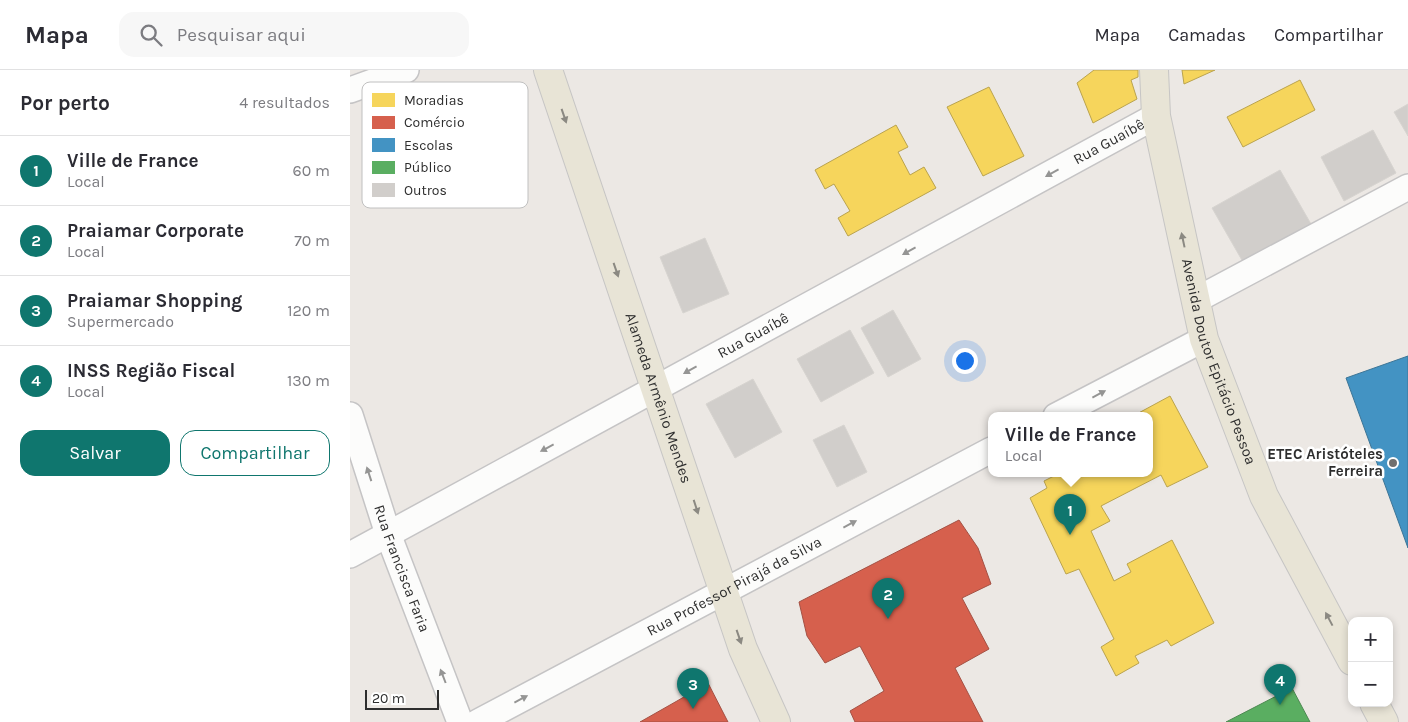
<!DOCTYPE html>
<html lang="pt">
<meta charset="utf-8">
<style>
:root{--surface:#fff;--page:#f7f7f7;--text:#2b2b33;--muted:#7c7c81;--line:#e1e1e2;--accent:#0f766e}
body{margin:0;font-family:Karla,sans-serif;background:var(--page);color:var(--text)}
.controls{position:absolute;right:15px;bottom:15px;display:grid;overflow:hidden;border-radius:10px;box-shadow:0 2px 8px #0003}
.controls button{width:45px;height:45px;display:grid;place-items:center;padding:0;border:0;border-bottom:1px solid var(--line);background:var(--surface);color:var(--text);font:25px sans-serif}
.scale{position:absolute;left:15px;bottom:12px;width:74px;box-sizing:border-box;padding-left:5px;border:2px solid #2e2e2e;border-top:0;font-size:14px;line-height:18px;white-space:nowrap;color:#2e2e2e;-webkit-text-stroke:4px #fff;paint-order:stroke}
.you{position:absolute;left:614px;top:290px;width:18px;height:18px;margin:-12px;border:4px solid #fff;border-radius:50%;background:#1a73e8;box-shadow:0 0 0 8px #1a73e833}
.badge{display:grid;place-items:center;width:32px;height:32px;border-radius:50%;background:var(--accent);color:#fff;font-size:16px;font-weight:700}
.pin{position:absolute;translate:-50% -41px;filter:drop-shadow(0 1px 2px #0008)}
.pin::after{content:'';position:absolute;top:26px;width:18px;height:15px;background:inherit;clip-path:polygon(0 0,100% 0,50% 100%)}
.popup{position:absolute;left:638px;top:342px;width:165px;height:65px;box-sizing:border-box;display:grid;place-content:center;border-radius:10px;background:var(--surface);filter:drop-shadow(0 1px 4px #0005);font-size:16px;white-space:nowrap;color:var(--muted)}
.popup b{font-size:19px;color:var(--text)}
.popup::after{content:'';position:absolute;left:50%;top:100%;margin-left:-10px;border:10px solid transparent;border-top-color:var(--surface)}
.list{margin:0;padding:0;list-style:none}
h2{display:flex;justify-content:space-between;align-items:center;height:65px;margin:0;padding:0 20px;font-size:21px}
h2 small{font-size:16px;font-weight:400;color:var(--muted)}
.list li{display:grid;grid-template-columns:32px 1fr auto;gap:15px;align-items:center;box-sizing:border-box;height:70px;padding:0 20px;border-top:1px solid var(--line)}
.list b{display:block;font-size:19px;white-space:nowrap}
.list p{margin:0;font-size:16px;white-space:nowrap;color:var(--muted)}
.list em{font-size:16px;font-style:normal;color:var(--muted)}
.actions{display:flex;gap:10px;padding:15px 20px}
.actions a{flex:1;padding:11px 0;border:1px solid var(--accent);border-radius:15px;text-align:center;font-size:18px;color:var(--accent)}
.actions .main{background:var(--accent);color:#fff}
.icon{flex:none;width:28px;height:28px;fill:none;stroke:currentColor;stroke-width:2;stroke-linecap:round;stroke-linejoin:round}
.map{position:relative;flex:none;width:1058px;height:652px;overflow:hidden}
header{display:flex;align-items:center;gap:30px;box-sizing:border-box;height:70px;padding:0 25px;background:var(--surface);border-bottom:1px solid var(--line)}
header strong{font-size:24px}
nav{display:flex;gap:28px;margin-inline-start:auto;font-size:18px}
.search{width:350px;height:45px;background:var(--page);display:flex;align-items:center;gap:12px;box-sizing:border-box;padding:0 18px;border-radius:15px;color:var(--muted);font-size:19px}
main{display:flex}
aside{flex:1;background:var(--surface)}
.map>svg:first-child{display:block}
.homes{fill:#f6d55c;stroke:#baa34e}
.shops{fill:#d6604d;stroke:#a45144}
.schools{fill:#4393c3;stroke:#3d7596}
.public{fill:#5aae61;stroke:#4d8852}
.building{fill:#d1cecb;stroke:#d7d4d0}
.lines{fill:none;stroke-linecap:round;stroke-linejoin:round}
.minor-casing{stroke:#c5c4c5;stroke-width:28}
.major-casing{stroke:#c6c5c4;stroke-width:30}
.minor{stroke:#fcfcfb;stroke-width:25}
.major{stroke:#e8e4d6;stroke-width:28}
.oneway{fill:#8b8982}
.oneway2{fill:#959594}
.poi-dot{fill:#706f6e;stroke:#fff;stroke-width:2}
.labels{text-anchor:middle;stroke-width:5;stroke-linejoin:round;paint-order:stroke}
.street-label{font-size:15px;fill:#2e2e2e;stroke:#fff}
.poi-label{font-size:15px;font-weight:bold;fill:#2e2e2e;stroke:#fff;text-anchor:end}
.key{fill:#fff;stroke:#c0c0c0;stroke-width:1}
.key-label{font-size:14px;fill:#2e2e2e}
</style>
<header>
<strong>Mapa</strong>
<div class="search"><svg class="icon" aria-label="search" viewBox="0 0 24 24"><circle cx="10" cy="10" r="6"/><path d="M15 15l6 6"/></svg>Pesquisar aqui</div>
<nav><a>Mapa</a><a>Camadas</a><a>Compartilhar</a></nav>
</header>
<main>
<aside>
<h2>Por perto<small>4 resultados</small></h2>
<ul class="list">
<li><span class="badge">1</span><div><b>Ville de France</b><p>Local</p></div><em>60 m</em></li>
<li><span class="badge">2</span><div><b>Praiamar Corporate</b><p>Local</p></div><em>70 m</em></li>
<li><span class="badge">3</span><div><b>Praiamar Shopping</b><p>Supermercado</p></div><em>120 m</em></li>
<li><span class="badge">4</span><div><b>INSS Região Fiscal</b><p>Local</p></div><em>130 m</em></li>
</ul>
<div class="actions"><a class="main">Salvar</a><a>Compartilhar</a></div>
</aside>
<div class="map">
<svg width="1058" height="652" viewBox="0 0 1058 652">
<rect width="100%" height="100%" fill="#ece8e4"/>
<g class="homes">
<path d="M744,0h44v7l-7,3 6,19 -44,24 -16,-40z"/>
<path d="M832,0h33l-31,14z"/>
<path d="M950,10l15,30 -72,37 -16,-30z"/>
<path d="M639,17l35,69 -41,20 -36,-69z"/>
<path d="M546,55l12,22 -10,5 12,23 14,-8 12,21 -88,48 -10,-18 12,-7 -16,-27 -9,5 -10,-19z"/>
<path d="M820,326l38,71 -41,20 -6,-12 -60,31 9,15 -19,10 23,50 17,-9 -4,-8 45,-24 42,83 -43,23 -4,-6 -32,16 4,7 -23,13 -15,-29 13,-8 -35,-70 -13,5 -36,-76 17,-10 -3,-7 10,-5 -1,-2h96v-58h-16z"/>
</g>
<g class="shops">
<path d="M609,450l19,28 13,36 -29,14 27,51 -34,19 28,54h-128l-5,-11 34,-20 -24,-45 -35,17 -18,-27 -8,-34z"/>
<path d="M358,613l20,39h-88l37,-21z"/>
</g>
<path class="schools" d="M1058,286v192l-62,-170z"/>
<path class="public" d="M942,618l18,34h-84z"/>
<g class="building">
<path d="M1058,34v32l-14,-24z"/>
<path d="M1023,60l23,43 -52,28 -23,-44z"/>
<path d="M930,100l31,54 -68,38 -31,-54z"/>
<path d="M355,168l24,56 -46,19 -23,-56z"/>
<path d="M543,240l28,49 -33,18 -27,-49z"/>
<path d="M500,260l24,43 -53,29 -24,-43z"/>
<path d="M403,309l29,53 -47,26 -29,-54z"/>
<path d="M494,355l23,47 -30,15 -24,-47z"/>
</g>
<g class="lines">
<g class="minor-casing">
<g id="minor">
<path d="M0,20l56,-20"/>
<path d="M846,230l212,-113"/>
<path id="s1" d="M0,345l38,119 72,188"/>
<path d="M706,346l148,-77"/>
<path id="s2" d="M0,485l806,-439"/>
<path id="s3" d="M128,652l513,-272"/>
</g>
</g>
<g class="major-casing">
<g id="major">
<path id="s4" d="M198,0l195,579 33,73"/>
<path id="s5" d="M804,0l2,46 48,223 60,157 88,165"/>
<path d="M1024,633l10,19"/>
</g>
</g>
<use href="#minor" class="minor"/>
<use href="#major" class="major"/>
</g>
<defs><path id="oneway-solid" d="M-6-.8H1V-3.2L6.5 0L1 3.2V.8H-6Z" transform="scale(1.25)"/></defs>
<g class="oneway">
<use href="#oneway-solid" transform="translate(214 46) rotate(71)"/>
<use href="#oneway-solid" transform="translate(833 170) rotate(-102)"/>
<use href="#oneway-solid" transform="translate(266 200) rotate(71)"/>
<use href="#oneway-solid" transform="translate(346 437) rotate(72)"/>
<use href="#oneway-solid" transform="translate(979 549) rotate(-118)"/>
<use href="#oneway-solid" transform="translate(389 567) rotate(71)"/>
</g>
<g class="oneway2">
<use href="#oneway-solid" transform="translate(702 103) rotate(151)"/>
<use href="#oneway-solid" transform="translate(559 181) rotate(151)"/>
<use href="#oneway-solid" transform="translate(340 300) rotate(151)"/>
<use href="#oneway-solid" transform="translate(749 324) rotate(-28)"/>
<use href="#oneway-solid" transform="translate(197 378) rotate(152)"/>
<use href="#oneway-solid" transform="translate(19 404) rotate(-108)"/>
<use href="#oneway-solid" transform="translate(500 454) rotate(-28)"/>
<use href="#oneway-solid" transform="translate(93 606) rotate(-111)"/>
<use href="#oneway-solid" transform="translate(171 629) rotate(-28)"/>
</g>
<circle class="poi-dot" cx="1043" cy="393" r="5"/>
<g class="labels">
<g class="street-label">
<text dy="5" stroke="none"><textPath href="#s2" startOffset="864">Rua Guaíbê</textPath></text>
<text dy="5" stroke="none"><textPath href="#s2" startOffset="459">Rua Guaíbê</textPath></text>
<text dy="5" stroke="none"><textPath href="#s5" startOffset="300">Avenida Doutor Epitácio Pessoa</textPath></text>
<text dy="5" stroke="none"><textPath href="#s4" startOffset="346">Alameda Armênio Mendes</textPath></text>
<text dy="5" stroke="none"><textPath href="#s1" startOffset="162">Rua Francisca Faria</textPath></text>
<text dy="5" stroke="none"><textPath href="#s3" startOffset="290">Rua Professor Pirajá da Silva</textPath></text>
</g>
<g class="poi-label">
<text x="1033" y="389">ETEC Aristóteles<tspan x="1033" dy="17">Ferreira</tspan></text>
</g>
</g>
<rect x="12" y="12" width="166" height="126" rx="8" class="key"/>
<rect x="22" y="23" width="23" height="14" fill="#f6d55c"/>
<rect x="22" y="46" width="23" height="13" fill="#d6604d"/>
<rect x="22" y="68" width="23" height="14" fill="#4393c3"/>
<rect x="22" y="91" width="23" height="13" fill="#5aae61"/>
<rect x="22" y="113" width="23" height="14" fill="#d1cecb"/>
<g class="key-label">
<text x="54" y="35">Moradias</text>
<text x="54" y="57">Comércio</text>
<text x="54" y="80">Escolas</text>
<text x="54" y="102">Público</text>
<text x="54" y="125">Outros</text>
</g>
</svg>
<div class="controls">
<button>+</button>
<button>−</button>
</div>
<div class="scale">20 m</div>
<div class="you"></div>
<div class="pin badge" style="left:720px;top:465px">1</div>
<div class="popup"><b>Ville de France</b>Local</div>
<div class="pin badge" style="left:538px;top:549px">2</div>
<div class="pin badge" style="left:343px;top:639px">3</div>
<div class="pin badge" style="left:930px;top:635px">4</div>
</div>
</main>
